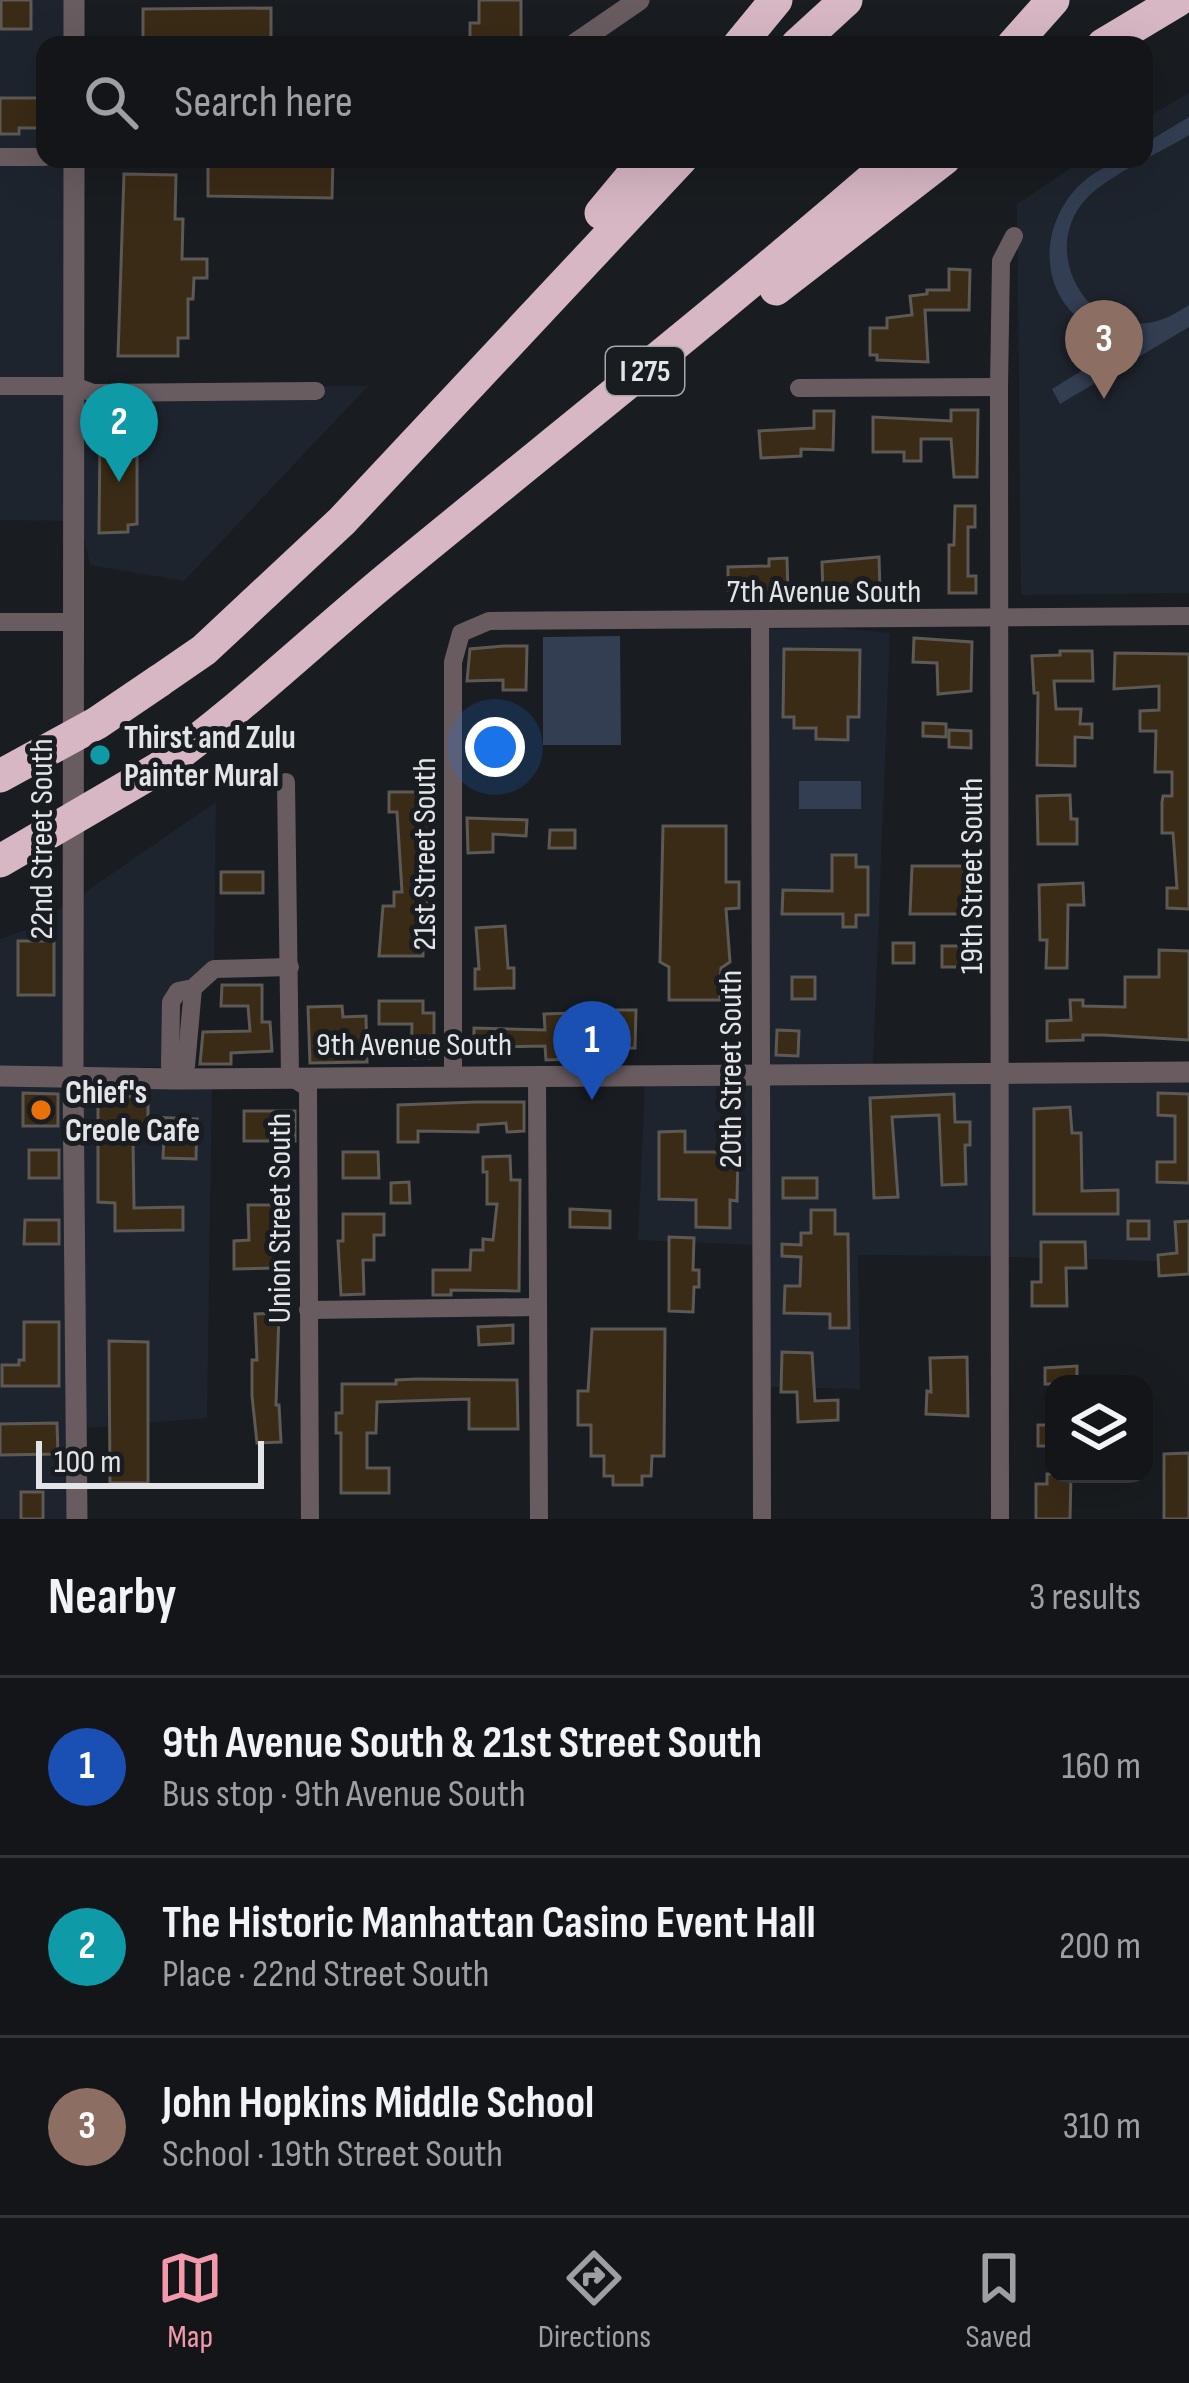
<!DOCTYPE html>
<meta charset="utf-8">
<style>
:root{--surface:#131518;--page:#1c1e21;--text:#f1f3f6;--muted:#9d9fa2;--line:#323437;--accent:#f29aac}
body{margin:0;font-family:"Sofia Sans Condensed",sans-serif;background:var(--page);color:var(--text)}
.controls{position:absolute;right:36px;bottom:36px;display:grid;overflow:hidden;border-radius:24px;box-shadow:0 12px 48px #0002}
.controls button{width:108px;height:108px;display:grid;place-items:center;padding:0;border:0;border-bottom:3px solid var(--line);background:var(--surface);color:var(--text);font:60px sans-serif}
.scale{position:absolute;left:36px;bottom:30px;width:228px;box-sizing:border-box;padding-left:12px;border:6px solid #e2e4e7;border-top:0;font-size:33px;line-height:42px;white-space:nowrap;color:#e2e4e7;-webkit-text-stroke:9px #191c20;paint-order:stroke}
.you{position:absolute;left:495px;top:747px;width:42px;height:42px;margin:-30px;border:9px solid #fff;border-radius:50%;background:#1a73e8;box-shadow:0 0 0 18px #1a73e833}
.badge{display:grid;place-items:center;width:78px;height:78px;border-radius:50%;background:var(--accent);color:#fff;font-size:39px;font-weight:700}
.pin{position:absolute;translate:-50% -99px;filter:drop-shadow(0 3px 6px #0008)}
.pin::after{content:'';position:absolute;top:63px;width:42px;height:36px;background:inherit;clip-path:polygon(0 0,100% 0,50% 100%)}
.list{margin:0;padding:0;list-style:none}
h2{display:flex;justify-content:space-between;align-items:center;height:156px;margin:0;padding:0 48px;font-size:51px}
h2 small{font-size:39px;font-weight:400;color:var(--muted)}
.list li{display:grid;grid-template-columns:78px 1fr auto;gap:36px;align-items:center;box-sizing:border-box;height:180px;padding:0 48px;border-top:3px solid var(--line)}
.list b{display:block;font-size:45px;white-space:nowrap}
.list p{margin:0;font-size:39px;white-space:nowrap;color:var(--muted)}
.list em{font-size:39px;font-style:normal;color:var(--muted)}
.icon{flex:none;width:66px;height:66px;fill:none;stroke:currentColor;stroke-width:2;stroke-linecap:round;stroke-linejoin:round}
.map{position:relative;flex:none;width:1189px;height:1519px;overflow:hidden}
.search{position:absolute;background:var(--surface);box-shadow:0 12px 48px #0002;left:36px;right:36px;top:36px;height:132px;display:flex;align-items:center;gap:30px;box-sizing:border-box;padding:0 42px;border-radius:24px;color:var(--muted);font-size:45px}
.sheet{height:696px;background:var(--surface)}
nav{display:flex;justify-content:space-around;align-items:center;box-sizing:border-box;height:168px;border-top:3px solid var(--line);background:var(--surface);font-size:33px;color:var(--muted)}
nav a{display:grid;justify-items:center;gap:6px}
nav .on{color:var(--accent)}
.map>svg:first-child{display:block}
.built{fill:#1e242d}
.green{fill:#333e52}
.building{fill:#3a2b16;stroke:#5d5954;stroke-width:3}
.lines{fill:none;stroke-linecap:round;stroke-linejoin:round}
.minor{stroke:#695c61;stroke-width:18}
.tertiary{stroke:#695c61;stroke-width:21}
.motorway{stroke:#d7b7c4;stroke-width:33}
.motorway-bridge{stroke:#d7b7c4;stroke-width:33}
.culture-dot{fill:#0f9aa8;stroke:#191c20;stroke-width:4.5}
.food-dot{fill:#e8710a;stroke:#191c20;stroke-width:4.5}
.labels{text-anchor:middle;stroke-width:10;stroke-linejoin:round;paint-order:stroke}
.shield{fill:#191c20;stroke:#a6a8ab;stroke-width:3}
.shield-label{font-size:30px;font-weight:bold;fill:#e2e4e7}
.street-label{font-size:33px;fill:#e2e4e7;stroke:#191c20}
.poi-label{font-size:33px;font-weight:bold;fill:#e2e4e7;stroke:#191c20;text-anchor:start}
</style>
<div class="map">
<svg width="1189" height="1519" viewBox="0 0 1189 1519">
<rect width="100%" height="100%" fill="#191c20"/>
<g class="built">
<path d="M0,0h66v45h-21v103h-45z"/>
<path d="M1189,93v500l-168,2 -4,-391 67,-45h60v-40z"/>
<path d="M66,165v212h-66v-211z"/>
<path d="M323,386h45l-184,195 -94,-16 -9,-41 1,-125 12,3 229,-2z"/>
<path d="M0,395h66l-1,126 -65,-1z"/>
<path d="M839,628l51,5 -17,431 -103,1 -2,-436z"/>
<path d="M216,802l-2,166 -16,5 -17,32 -2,62h-98v-172z"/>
<path d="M65,905v162h-65v-128l34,-12z"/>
<path d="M1189,1080v182l-181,-5v-176z"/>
<path d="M992,1081v175l-134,-1 2,134 -91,-2 -2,-305z"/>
<path d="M752,1082l2,163 -116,-5 7,-157z"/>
<path d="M65,1084l4,435h-69v-434z"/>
<path d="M81,1084l131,1 -5,333 -120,10 -2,91z"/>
</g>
<g class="green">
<path d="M1189,117v18c-29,18 -81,40 -103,64 -45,48 -5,132 61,124 16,-2 28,-9 42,-18v22l-129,77 -8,-15 78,-48c-14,-5 -30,-7 -43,-16 -73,-49 -31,-166 57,-166v-15z"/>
<path d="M620,636l1,109h-78v-108z"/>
<rect x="799" y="781" width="62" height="28"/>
</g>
<g class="building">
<rect x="1" y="0" width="30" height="29"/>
<path d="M479,0h42v45h-51v-22h9z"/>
<path d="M271,8v37h-128v-36z"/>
<path d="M0,98h45v30h-26v6h-19z"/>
<path d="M271,159h62l-1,39 -124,-2v-34l63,1z"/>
<path d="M124,174l52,1 -1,44h8l-1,40h25v19h-13l-1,21h-5v39h-10v18h-60z"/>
<path d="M949,269l21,1 -1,40h-44l3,52 -51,-2v-5h-7v-27h17v-10l25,-3 -2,-19 17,-2v-4h22z"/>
<path d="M108,406h37l1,26 -9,1v91l-9,1v7l-29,1 1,-94h8z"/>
<path d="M951,410h27l-1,67h-23l-3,-38h-30v22h-17v-9h-31v-35l78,4z"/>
<path d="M814,411h20l-1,39 -32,-1v7l-40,2 -2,-27 55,-3z"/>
<path d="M955,506h20v21h-7v49h8v17h-27v-48h5z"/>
<path d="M879,557l1,35 -57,4 -1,-34z"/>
<path d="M787,558l1,38h-18l-1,-6h-41v-23l41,-1v-7z"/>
<path d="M914,638l58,4 -1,49 -33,3 -1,-31 -24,-1z"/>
<path d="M504,646h23l-1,44h-23v-10l-36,1 3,-32z"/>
<path d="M784,649l76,1 -1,67h-11v23l-32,-1v-11h-22v-11h-11z"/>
<path d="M1060,651h32l1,30h-39l2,28h25l-1,15h12v14l-17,-1v29l-38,-1 1,-72h-4l-2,-37 28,-1z"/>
<path d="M1115,653l74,1v255l-22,-1v-20h10l-4,-55h-11v-31l1,-6h9v-24h-17l1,-41h-16v-20l19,-1v-24l-45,3z"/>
<path d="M923,723l23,1v13l-23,-1z"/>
<path d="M949,730l22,1v17l-22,-1z"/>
<path d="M389,792h39l3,56h-10l9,71h-7v37h-44l4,-50h11v-14h8l-5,-80h-8z"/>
<path d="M1070,795l1,24h6v25h-39l-1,-48z"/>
<path d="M467,818l60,2 -1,16 -33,-2v18l-25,1z"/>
<path d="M663,826h63v56h13v26l-13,1 4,53 -9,6 -1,32h-51v-33l-9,-5z"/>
<path d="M550,830h25v18h-26z"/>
<path d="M832,855h24v12h12v48h-12v12h-13v-13h-61l1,-24 49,1z"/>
<path d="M912,866h52l1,48h-55z"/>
<rect x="221" y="872" width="42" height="21"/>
<path d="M1083,883l1,22h-16l-1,63h-21l1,-28h-7l-1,-55z"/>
<path d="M505,926l3,42h6v20l-39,1v-20h4l-3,-41z"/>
<rect x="18" y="941" width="36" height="54"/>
<rect x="893" y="943" width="21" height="20"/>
<rect x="942" y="946" width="32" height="21"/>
<path d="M1159,950l30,1v89l-86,-5h-20v5l-36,1v-20l24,-1 -1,-20h13v6l42,1v-30h34z"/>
<rect x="792" y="977" width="23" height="22"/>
<path d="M222,985h40v37h8l2,29 -41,2v11h-31l3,-32 47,-1 -2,-25h-27z"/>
<path d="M379,1001h44v12h11v45h-23l1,-34h-33z"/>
<path d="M342,1006l1,11 23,-1 1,46 -57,1 -2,-56z"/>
<path d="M617,1010h19l-1,38h-28v-13h9z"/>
<path d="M573,1013l2,46 -29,1 -1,-14 -44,1 -1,10 -26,-1v-28l71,2 -1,-16z"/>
<path d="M777,1030l22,1 -1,25 -22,-1z"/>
<path d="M23,1093l35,1v32h-35z"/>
<path d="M1158,1093l31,1v89l-32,-1v-20h18v-46l-17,-1z"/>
<path d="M954,1094l1,28h15v23h-5l1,39 -24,1 -3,-70 -47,2 6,80 -24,1 -4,-100z"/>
<path d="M98,1096l50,1v20l49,2 -1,40 -33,-1 1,-20 -31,-1 1,71 49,-1v23l-68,1v-28l-17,-1z"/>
<path d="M476,1102h48v29l-17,1 -1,-9 -28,2v7l-60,-1v11h-20v-37z"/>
<path d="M1070,1107l2,26h9l1,58 36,-1v24h-84v-105z"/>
<rect x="244" y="1111" width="51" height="30"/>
<path d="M685,1131v21h53l-1,49 -7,-1v28l-34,-1v-27l-37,-1v-67z"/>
<rect x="29" y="1150" width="30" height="28"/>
<path d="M343,1152h35l1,26h-36z"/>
<path d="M510,1156l1,24h9l-1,111 -68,-1v5h-18v-25h37l1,-20h12v-11l10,1 4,-36h-10v-32h-4v-15z"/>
<rect x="783" y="1178" width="34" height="20"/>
<path d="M409,1182l1,21h-19v-20z"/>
<path d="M248,1205h42l1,30h-10l1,33 -48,1v-28l15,-1z"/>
<path d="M570,1209l40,2v17l-40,-1z"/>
<path d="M811,1210h24v24h13l1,94h-19v-14l-46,-1 1,-27h15l1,-29 -19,-1v-12l19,1v-12h10z"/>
<path d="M343,1214h41v21h-10v25h-11l1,34 -23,1 -3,-54h5z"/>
<path d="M25,1220h34v24h-35z"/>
<rect x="1128" y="1221" width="21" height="18"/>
<path d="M1189,1221v53l-30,2 -1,-21 19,-2 -2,-31z"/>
<path d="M669,1237l25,1 -1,32h6v17h-5l-1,25 -24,-1z"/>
<path d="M1041,1242h44l1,26h-20l1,38h-35v-24h9z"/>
<path d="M279,1313l-3,92h3l2,37 -24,1 -5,-47v-36h5l-2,-46z"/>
<path d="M24,1322h35v64h-57v-21h17v-5h5z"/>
<path d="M513,1325v18l-34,2 -1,-18z"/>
<path d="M592,1329h73l-1,127h-12l-1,20h-9v9h-29v-9h-9v-20h-13v-31h-13v-34h10z"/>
<path d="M109,1341l39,1v141h-38z"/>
<path d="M782,1352l30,1 3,48 23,-1v20l-40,2 -1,-30h-16z"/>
<path d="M967,1357l1,59 -42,-2 1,-23 4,1 -1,-34z"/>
<path d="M1077,1366v18h-32v-16z"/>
<path d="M417,1379l100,1 1,49h-49v-30l-92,3 -1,31h-9v35h22v25h-48v-60h-5v-20h6v-29h54v-4z"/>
<path d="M57,1423l1,31 -58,1v-31z"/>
<rect x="1038" y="1425" width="16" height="21"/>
<path d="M1189,1453v66h-25v-65z"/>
<path d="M1047,1474h24l-1,45h-34v-35h11z"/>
<rect x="21" y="1492" width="22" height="27"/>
</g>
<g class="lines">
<g class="minor">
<path d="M0,157h45"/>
<path d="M0,386h74l19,7 223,-2"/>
<path d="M799,388l200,-1"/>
<path d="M760,620l2,899"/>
<path d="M0,622h72"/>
<path d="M286,782l4,294 18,12 2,431"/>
<path d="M178,1072l8,-6 7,-78"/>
<path d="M453,1076v-414l8,-29 28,-12 700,-5"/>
<path d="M537,1076l2,443"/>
<path d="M177,1079l1,-7 -8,-6 1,-64 7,-11 15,-3 21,-19 76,-2"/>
<path d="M308,1310l230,-3"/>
<path d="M1000,1519l-1,-1132 2,-126 13,-25"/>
</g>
<g class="tertiary">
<path d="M74,0v45"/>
<path d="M575,44l64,-44"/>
<path d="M74,159l-1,916 4,444"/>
<path d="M0,1076l177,3 1012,-7"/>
</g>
<g class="motorway">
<path d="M739,45l37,-45"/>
<path d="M797,45l49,-45"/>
<path d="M1013,45l40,-45"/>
<path d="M1103,45l75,-45"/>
<path d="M601,213l45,-54"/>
<path d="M776,289l168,-130"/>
<path d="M159,681l45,-31 138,-129 339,-362"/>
<path d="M161,767c82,-59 154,-129 232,-193 168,-138 338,-272 502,-415"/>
</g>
<g class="motorway-bridge">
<path d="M0,776l97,-53 62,-42"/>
<path d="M0,861l161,-94"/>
</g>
</g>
<circle class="culture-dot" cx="100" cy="755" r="12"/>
<circle class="food-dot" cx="41" cy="1110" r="12"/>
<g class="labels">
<rect class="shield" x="606" y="347" width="78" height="48" rx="9"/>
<g class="shield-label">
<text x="645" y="381">I 275</text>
</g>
<g class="street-label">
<text x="824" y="602">7th Avenue South</text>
<text transform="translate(40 839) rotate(-90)" y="12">22nd Street South</text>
<text transform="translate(423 854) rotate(-90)" y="12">21st Street South</text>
<text transform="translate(970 876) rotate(-90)" y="12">19th Street South</text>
<text x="414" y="1055">9th Avenue South</text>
<text transform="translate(729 1069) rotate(-90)" y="12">20th Street South</text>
<text transform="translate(278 1218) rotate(-90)" y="12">Union Street South</text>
</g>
<g class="poi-label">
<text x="124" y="748">Thirst and Zulu<tspan x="124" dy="38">Painter Mural</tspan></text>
<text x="65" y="1103">Chief's<tspan x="65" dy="38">Creole Cafe</tspan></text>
</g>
</g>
</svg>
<div class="controls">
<button><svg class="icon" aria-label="layers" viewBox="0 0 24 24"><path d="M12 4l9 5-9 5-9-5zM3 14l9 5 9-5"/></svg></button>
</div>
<div class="scale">100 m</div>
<div class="you"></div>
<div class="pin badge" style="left:592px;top:1100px;background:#1a4fb4">1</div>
<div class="pin badge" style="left:119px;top:482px;background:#0f9aa8">2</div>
<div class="pin badge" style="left:1104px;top:399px;background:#8d6e63">3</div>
<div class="search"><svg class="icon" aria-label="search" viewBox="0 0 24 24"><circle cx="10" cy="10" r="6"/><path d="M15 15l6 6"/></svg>Search here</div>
</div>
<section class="sheet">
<h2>Nearby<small>3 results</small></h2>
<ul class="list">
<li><span class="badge" style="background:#1a4fb4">1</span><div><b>9th Avenue South &amp; 21st Street South</b><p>Bus stop · 9th Avenue South</p></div><em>160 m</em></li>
<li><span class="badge" style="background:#0f9aa8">2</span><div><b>The Historic Manhattan Casino Event Hall</b><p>Place · 22nd Street South</p></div><em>200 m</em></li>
<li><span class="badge" style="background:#8d6e63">3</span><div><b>John Hopkins Middle School</b><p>School · 19th Street South</p></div><em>310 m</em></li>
</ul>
</section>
<nav>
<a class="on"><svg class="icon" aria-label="map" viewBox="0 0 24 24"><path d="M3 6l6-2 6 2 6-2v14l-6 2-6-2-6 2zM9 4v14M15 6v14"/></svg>Map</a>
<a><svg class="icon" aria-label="directions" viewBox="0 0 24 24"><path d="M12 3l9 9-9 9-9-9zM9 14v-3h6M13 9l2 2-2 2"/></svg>Directions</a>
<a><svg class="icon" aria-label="saved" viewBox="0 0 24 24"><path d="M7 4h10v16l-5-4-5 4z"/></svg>Saved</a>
</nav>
